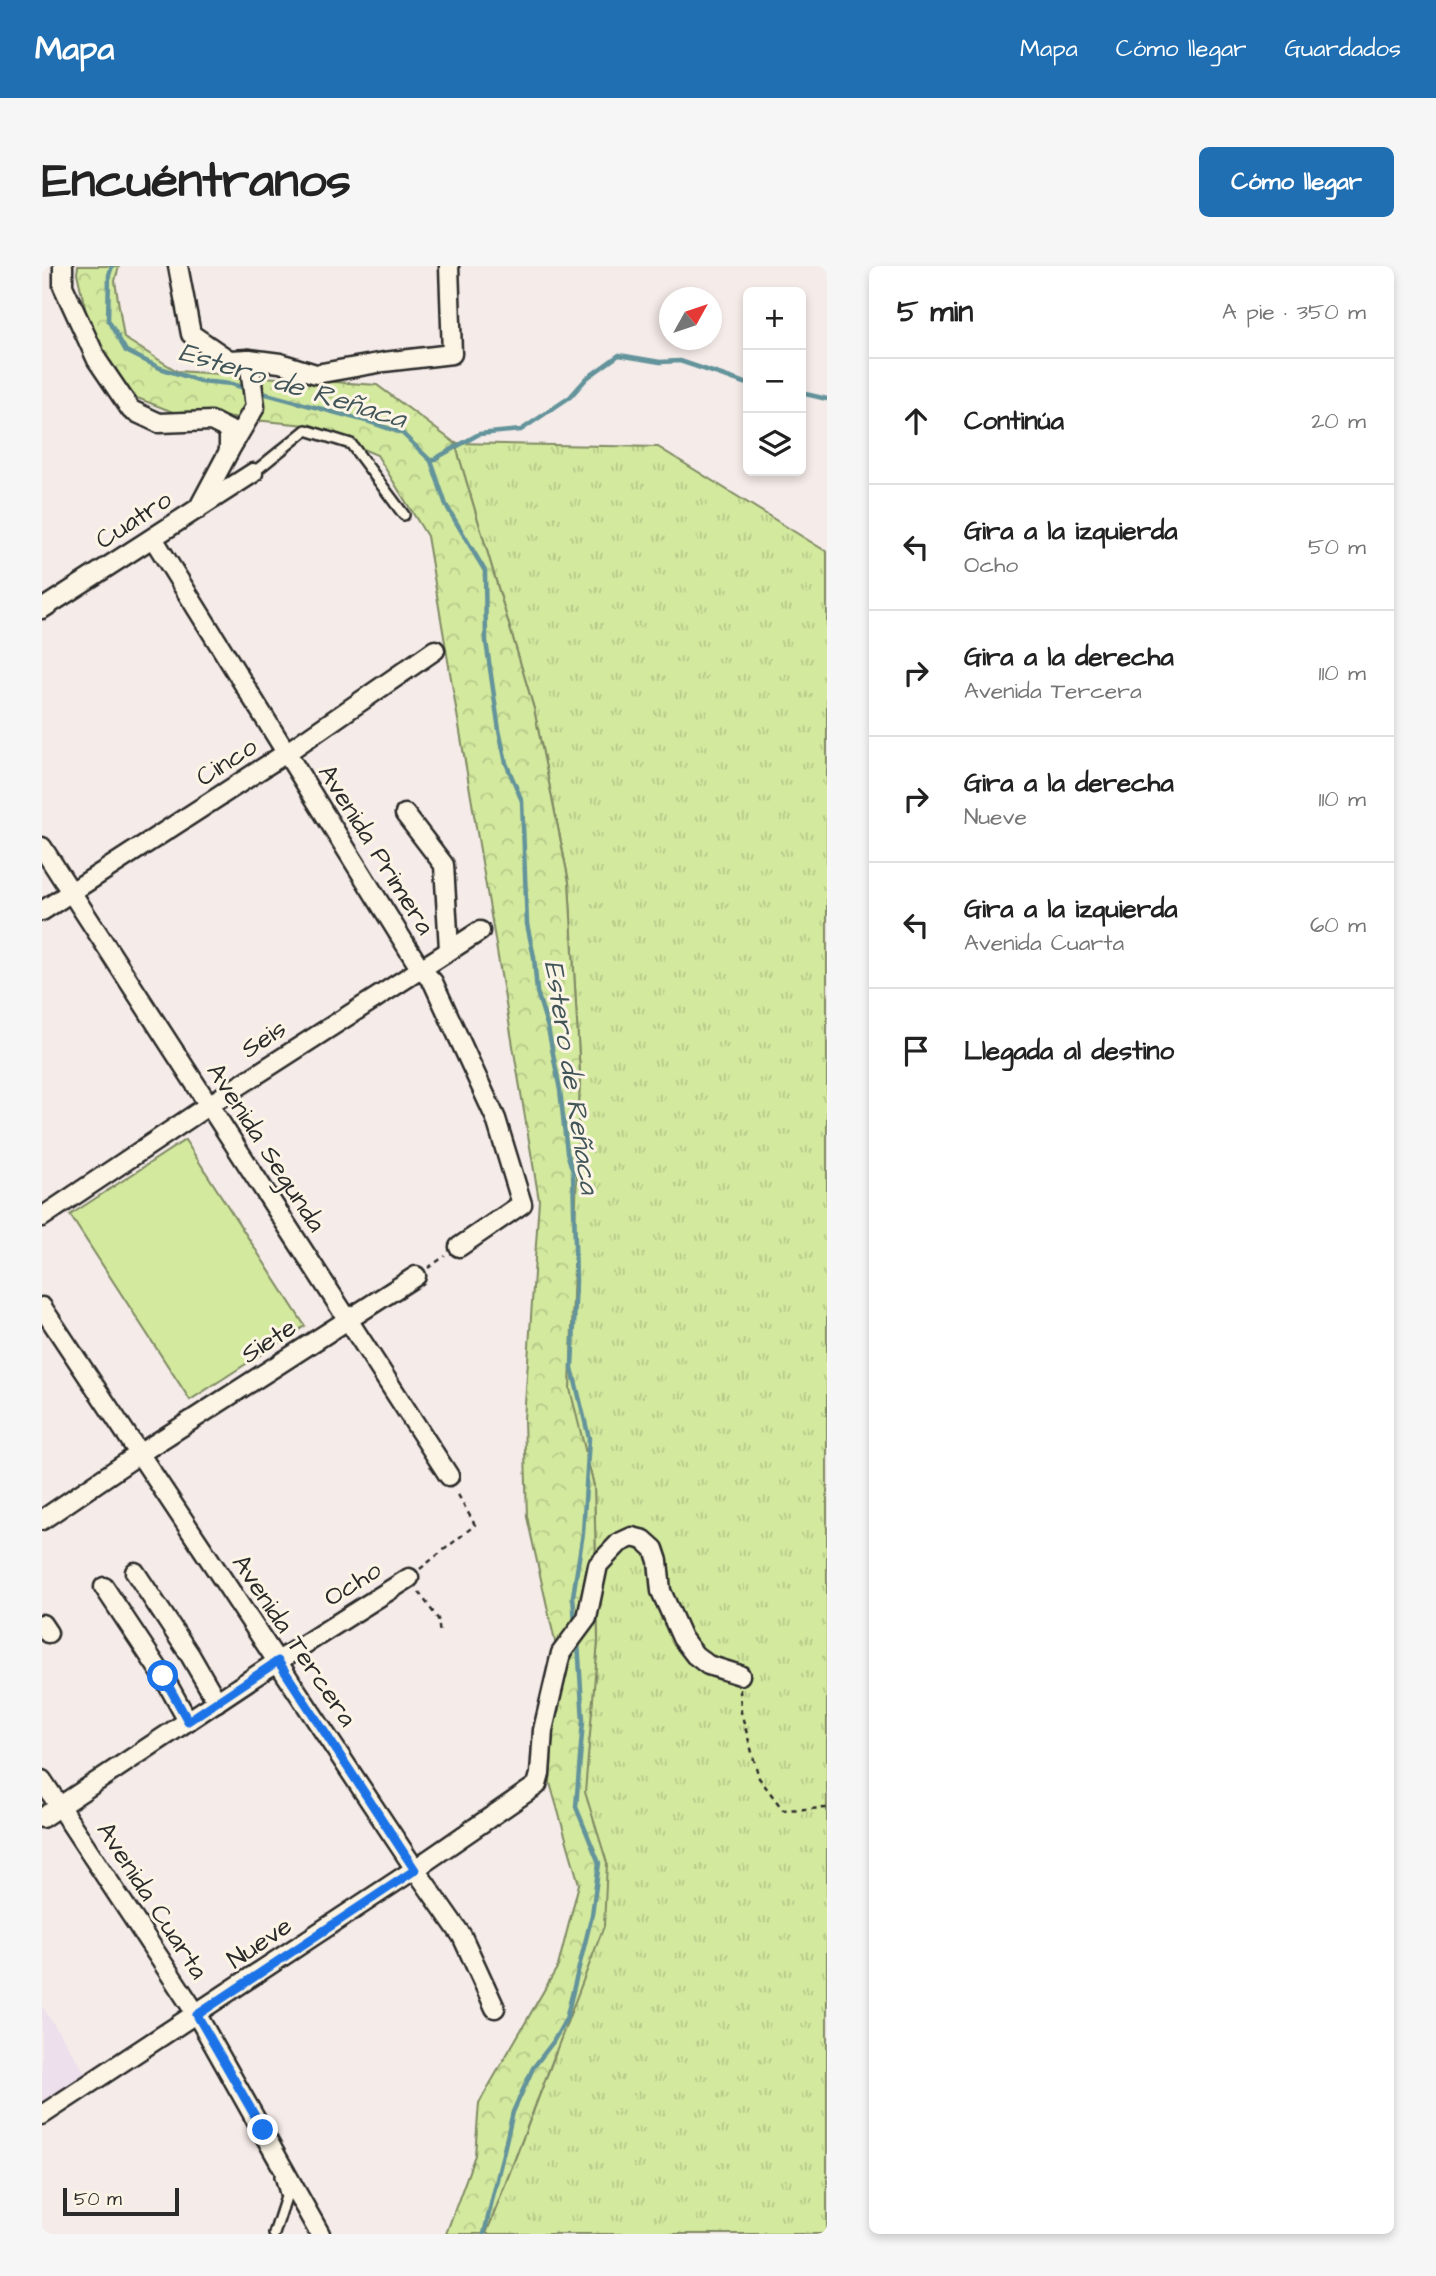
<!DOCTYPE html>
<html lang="es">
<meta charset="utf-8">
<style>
:root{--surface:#fff;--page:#f6f6f6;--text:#222;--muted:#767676;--line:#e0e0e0;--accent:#1f6fb2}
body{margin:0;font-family:"Architects Daughter",sans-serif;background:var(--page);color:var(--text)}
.controls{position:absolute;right:21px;top:21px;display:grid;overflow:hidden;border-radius:10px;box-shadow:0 4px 10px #0003}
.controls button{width:63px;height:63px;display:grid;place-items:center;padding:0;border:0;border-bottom:2px solid var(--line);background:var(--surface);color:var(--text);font:35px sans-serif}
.compass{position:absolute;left:617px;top:21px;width:63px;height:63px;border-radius:50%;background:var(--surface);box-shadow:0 4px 10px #0003;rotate:50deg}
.scale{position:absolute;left:21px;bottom:18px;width:116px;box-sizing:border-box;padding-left:7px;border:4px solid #2b2b2b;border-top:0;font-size:19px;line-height:24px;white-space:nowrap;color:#2b2b2b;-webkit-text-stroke:5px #fcf5e5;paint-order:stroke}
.stop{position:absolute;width:21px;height:21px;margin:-16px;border:5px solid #1a73e8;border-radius:50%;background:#fff}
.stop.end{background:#1a73e8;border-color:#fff;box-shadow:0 2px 7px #0008}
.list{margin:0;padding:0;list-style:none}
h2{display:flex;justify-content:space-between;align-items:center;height:91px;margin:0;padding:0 28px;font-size:30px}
h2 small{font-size:23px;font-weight:400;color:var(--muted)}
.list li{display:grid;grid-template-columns:46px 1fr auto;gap:21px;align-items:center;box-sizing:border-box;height:126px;padding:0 28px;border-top:2px solid var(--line)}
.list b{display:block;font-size:26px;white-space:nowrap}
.list p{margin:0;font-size:23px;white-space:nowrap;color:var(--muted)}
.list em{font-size:23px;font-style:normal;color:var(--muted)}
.icon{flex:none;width:38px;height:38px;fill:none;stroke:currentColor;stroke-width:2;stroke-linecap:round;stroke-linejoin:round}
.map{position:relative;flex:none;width:785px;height:1968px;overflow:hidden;border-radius:10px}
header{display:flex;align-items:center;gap:42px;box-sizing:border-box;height:98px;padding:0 35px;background:var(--accent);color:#fff}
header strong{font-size:33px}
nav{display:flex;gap:38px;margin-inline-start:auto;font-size:24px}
.intro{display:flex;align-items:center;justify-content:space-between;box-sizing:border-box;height:168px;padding:0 42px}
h1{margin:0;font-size:49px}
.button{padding:18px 32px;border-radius:10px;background:var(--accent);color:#fff;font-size:24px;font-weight:700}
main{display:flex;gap:42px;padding:0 42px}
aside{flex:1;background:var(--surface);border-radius:10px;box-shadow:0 4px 10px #0003}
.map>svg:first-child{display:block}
.built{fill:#eddfeb}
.grass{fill:url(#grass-tufts);stroke:#7f8a64;stroke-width:2;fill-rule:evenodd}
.forest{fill:url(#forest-crowns);stroke:#7f8a64;stroke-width:2}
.pitch{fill:#d3e99e;stroke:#7f8a64;stroke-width:2}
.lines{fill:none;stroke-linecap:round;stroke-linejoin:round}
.stream{stroke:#63939b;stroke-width:4.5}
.lane-casing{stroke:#2b2b2b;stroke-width:14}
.street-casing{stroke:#2b2b2b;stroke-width:23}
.path{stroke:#2b2b2b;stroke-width:2.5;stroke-dasharray:5 5;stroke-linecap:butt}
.lane{stroke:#fcf5e5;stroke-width:9}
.street{stroke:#fcf5e5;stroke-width:18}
.route{stroke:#1a73e8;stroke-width:9}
.labels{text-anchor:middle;stroke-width:6;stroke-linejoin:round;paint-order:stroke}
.street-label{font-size:26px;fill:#2b2b2b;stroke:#fcf5e5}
.water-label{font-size:28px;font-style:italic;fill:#42565a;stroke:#fcf5e5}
</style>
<header>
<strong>Mapa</strong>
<nav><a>Mapa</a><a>Cómo llegar</a><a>Guardados</a></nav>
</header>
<div class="intro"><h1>Encuéntranos</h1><a class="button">Cómo llegar</a></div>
<main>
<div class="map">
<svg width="785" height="1968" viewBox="0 0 785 1968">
<defs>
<pattern id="grass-tufts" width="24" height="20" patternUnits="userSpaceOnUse" patternTransform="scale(1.75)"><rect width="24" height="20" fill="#d3e99e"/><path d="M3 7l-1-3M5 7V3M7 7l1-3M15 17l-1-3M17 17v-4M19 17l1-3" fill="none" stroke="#b5c888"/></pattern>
<pattern id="forest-crowns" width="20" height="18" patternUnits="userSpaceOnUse" patternTransform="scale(1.75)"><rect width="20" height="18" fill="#d3e99e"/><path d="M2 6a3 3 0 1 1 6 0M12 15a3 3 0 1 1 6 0" fill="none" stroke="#b5c888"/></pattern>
</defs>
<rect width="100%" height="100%" fill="#f5ebe8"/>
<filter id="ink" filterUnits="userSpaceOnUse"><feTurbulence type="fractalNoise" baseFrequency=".0143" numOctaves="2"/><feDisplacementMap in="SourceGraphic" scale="14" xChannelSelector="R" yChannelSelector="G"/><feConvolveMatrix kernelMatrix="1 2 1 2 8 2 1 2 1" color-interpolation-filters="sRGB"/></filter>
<g filter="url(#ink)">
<path class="built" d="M0,1740l49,76 -49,32z"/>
<path class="grass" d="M49,0h14l-3,35 9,36 27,39 42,21 29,9h75l41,5 31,10 31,14 29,17 10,10 12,18 17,33 9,28 23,63 7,36 2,39 18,86 19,62 7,191 16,42 21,82 3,-68 -11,-192 -35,-173 -79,-266 203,4 169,105v1682h-358l10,-27 8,-38 33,-98 23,-33 35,-60 19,-57 -1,-61 -6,-45 -21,-25 -15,-38 -3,-45 16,-67 1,-212 -6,-47 11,-90 -6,-43 -4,-96 -11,-59 -26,-75 -8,-189 -26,-119 -11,-94 -10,-35 -12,-26 -3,-20 -37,-70 -66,-38 -76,-11 -22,5 -55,-7 -59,-25 -23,-22 -22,-39 -6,-28zM540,1174l12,46 4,155 -13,141 -8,-8 -9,-43 1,-32 18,-92zM514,1785v1l-66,172 13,-44 40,-110z"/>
<path class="forest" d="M36,0h41l-4,15 9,57 53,33 200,14 78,58 79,266 35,173 11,193 -10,314 24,97 4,155 -13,151 22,71 -3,63 -118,308h-40l29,-79 4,-52 79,-137 21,-82 -29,-101 8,-128 -31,-138 -3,-98 15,-219 -112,-664 -50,-81 -71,-30 -133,-13 -41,-16 -41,-62 -14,-61z"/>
<path class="pitch" d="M143,874l120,186 -115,74 -120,-185z"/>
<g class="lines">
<g class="stream">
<path d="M70,0l-3,9 -1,45 18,31 34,17 40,13 32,3 15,5"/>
<path d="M217,126l111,30 32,11 29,28 15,44 39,66 1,70 13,89 7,33 16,38 5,123 7,33 3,35 11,36 12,62 7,62 6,20 3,109 -4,87 17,70 -6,95 -10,63 2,27"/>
<path d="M759,127l26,6"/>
<path d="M389,195l48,-27 42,-4 49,-33 17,-19 32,-23 41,7 20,-1 68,23"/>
<path d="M442,1968l29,-122 20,-44 20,-26 13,-23 26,-104 7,-52 -23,-56 7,-86 -5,-79"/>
</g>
<g class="lane-casing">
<g id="lane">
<path d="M211,207l53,-43 45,14 53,71"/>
<path d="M232,1968l12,-37 -6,-21"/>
</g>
</g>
<g class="street-casing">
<g id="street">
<path d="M21,0v20l34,74 34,50 28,13 52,-2 18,9v21l-31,58"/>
<path d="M136,0l13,68 38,26 20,-1"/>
<path d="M187,185l26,-44 -6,-48 31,4 36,11 68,-12 68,-8 -3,-88"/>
<path d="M111,272l267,430 13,14 63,137 26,85 -63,43"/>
<path d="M0,343l211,-136"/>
<path d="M363,548l39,51 5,84"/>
<path d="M0,581l407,629"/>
<path d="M0,645l244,-158 149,-103"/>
<path d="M0,951l167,-112 271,-174"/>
<path d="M0,1041l373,562 47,67 33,72"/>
<path d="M0,1254l97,-66 277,-178"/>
<path d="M93,1306l55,83 27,47"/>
<path d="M62,1321l59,89 25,45"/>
<path d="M0,1358l6,9"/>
<path d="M0,1514l155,235 123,219"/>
<path d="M0,1552l236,-157 131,-83"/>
<path d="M0,1849l373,-246 122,-84 3,-11 3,-44 18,-77 26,-35 11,-53 21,-22 13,-6 12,3 10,9 4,12 3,30 21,47 13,17 13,10 32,10"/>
</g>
</g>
<g class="path">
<path d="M386,1002l17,-12"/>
<path d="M378,1303l55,-44 -19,-34"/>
<path d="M377,1326l19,27 2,16"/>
<path d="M698,1423l1,23 18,66 24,32 44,-2"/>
</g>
<use href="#lane" class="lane"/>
<use href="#street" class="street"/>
</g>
</g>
<g class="lines" filter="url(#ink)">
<path class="route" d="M121,1410l25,45 90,-60 137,209 -218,145 66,115"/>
</g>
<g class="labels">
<g class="street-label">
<text transform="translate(91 253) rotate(-33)" y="9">Cuatro</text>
<text transform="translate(184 495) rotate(-33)" y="9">Cinco</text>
<text transform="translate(335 583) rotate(58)" y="9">Avenida Primera</text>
<text transform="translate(221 772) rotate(-33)" y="9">Seis</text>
<text transform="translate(225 881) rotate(57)" y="9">Avenida Segunda</text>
<text transform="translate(226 1074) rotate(-33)" y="9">Siete</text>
<text transform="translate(310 1317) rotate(-32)" y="9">Ocho</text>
<text transform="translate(253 1374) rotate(56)" y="9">Avenida Tercera</text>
<text transform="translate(111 1634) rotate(57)" y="9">Avenida Cuarta</text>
<text transform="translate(217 1676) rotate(-34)" y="9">Nueve</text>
</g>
<g class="water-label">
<text transform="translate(251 118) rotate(17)" y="10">Estero de Reñaca</text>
<text transform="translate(531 811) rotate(81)" y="10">Estero de Reñaca</text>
</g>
</g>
</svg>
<div class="controls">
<button>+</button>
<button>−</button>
<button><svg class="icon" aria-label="layers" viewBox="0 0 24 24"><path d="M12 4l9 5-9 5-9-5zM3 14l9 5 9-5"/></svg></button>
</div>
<svg class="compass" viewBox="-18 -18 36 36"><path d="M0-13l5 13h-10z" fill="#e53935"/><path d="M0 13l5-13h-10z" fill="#767676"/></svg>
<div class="scale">50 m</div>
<div class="stop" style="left:121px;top:1410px"></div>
<div class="stop end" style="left:221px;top:1864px"></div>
</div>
<aside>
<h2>5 min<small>A pie · 350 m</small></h2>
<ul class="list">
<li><svg class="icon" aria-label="ahead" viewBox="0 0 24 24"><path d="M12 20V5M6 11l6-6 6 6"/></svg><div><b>Continúa</b></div><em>20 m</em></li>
<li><svg class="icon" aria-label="left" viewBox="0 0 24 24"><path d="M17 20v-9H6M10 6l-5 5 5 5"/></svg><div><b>Gira a la izquierda</b><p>Ocho</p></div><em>50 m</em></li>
<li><svg class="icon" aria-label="right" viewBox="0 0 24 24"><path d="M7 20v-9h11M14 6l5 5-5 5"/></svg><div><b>Gira a la derecha</b><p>Avenida Tercera</p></div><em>110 m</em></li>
<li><svg class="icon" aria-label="right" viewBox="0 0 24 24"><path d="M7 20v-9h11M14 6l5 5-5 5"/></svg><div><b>Gira a la derecha</b><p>Nueve</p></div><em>110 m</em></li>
<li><svg class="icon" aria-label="left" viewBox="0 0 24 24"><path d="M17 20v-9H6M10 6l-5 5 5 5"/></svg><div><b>Gira a la izquierda</b><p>Avenida Cuarta</p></div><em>60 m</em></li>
<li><svg class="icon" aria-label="arrive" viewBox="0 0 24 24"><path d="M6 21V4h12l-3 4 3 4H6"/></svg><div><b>Llegada al destino</b></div></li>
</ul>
</aside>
</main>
